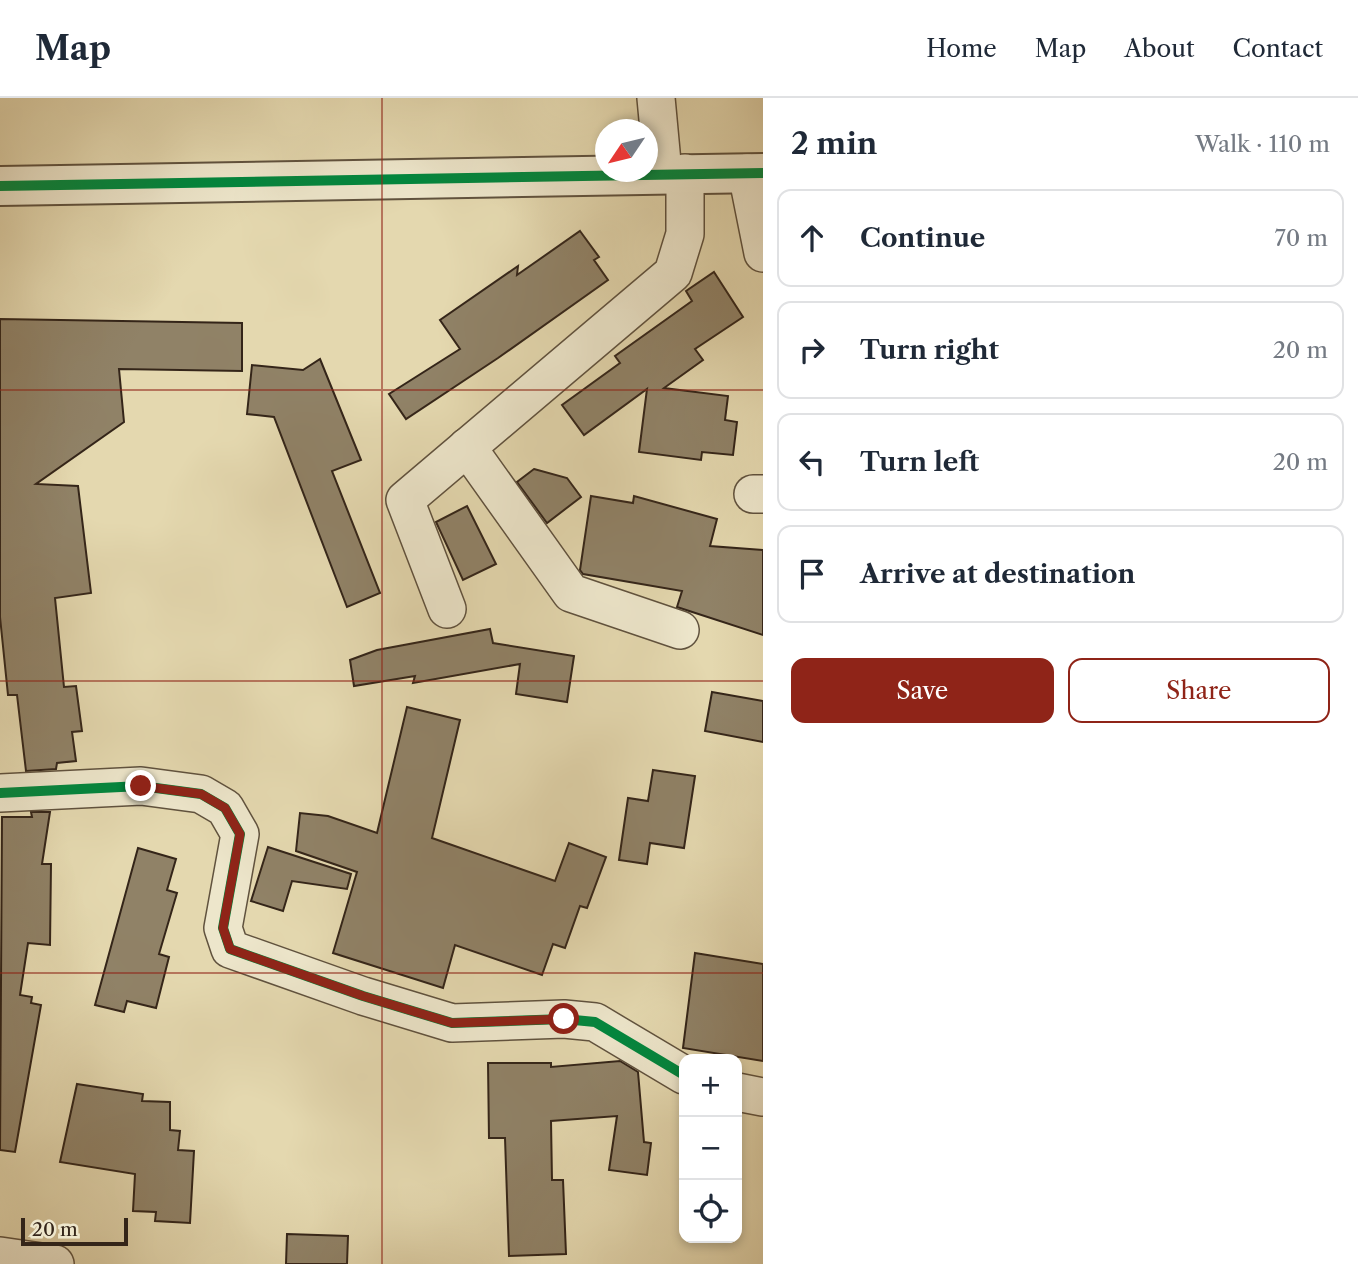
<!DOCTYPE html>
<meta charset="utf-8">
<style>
:root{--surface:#fff;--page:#f2f2f3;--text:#1f2937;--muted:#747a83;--line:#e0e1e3;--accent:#8f2418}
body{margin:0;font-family:"Libre Caslon Text",serif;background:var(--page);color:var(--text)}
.controls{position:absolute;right:21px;bottom:21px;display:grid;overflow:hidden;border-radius:14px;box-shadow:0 4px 10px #0003}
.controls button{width:63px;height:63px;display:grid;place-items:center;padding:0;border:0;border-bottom:2px solid var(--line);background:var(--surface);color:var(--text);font:35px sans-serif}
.compass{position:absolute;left:595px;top:21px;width:63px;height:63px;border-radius:50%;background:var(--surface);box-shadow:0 4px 10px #0003;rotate:235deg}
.scale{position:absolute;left:21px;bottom:18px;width:107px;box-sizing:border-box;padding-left:7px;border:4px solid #342519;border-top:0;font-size:19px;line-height:24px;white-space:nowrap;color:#342519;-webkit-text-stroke:5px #ede6cb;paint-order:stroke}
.stop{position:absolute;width:21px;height:21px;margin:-16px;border:5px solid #8f2418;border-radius:50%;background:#fff}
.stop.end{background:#8f2418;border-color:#fff;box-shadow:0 2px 7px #0008}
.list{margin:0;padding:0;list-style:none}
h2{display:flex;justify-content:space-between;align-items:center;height:91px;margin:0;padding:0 28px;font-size:30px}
h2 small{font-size:23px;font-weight:400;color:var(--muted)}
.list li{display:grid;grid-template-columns:46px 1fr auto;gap:21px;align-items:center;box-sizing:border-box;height:98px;margin:0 14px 14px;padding:0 14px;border:2px solid var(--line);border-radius:14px}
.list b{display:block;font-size:26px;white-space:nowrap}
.list em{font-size:23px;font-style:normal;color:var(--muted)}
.actions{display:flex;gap:14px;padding:21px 28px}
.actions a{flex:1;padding:16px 0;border:2px solid var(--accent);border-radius:14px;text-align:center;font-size:24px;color:var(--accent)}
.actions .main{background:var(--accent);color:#fff}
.icon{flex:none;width:38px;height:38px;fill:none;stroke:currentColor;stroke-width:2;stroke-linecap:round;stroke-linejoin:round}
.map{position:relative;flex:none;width:763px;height:1166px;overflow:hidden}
header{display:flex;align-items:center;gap:42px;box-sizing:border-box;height:98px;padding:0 35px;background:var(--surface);border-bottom:2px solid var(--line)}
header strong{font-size:33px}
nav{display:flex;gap:38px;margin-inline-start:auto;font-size:24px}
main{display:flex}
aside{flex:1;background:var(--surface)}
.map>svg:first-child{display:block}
.building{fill:#908267;stroke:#342519;stroke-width:2}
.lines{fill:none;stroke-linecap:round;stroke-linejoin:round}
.minor-casing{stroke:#60523e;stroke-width:40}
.tertiary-casing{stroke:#60523e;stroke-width:42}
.minor{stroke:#ede6cb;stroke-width:37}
.tertiary{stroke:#ede6cb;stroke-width:38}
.cycleway-casing{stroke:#ede6cb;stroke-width:15}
.cycleway{stroke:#00873e;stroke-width:10}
.route{stroke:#8f2418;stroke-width:9}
.grid{fill:none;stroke:#8f2418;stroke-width:2;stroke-opacity:0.55}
</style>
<header>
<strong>Map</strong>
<nav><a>Home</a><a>Map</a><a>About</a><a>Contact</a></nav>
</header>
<main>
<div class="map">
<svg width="763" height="1166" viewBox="0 0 763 1166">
<rect width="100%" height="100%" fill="#e4d8af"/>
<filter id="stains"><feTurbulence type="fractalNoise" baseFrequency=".00286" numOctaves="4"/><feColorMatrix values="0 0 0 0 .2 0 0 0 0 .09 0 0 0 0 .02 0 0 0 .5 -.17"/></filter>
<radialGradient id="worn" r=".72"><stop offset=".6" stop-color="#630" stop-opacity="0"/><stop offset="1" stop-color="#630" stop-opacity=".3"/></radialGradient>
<g class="building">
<path d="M580,133l19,26 -5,3 14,20 -110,78 -92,61 -17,-25 71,-45 -20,-29 78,-54 -1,9z"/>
<path d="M714,174l29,45 -48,32 8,11 -39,28 64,8 -3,24 12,2 -4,33 -31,-3 -1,8 -62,-8 8,-63 -63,46 -22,-30 58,-42 -5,-7 77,-55 -6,-10z"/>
<path d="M0,221l242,4v48l-123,-2 5,53 -88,62 42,2 13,107 -36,5 9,89 12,-1 6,45 -10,1 4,29 -19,2 -1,6 -30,2 -9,-76h-9l-8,-78z"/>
<path d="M320,261l41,101 -29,11 48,122 -33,14 -73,-190 -27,-3 5,-49 51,5z"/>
<path d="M534,371l33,9 14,19 -34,26 -30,-41z"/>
<path d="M591,398l42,7 1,-7 83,23 -7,27 53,4v85l-86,-28 5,-16 -99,-17 -3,-4z"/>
<path d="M467,408l29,58 -33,16 -27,-58z"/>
<path d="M490,531l3,14 81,13 -7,46 -51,-8 4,-30 -107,19 2,-7 -61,10 -4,-26 27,-10z"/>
<path d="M712,594l51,9v41l-58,-11z"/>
<path d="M407,609l53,13 -28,118 123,43 14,-38 37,14 -19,51 -7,-2 -15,42 -12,-4 -11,31 -87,-30 -12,43 -110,-35 24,-81 -61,-21 4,-38 28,3 49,17z"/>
<path d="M653,672l42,6 -11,72 -34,-5 -3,21 -28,-4 9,-62 20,3z"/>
<path d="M31,714h19l-8,52h9l-1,81 -22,-2 -8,52 12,2 -1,6 10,2 -26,147 -15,-2 2,-333h30z"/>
<path d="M268,749l83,27 -4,15 -55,-8 -9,30 -32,-10z"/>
<path d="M138,750l38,11 -9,31 10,3 -18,61 10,3 -13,51 -29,-7 -3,11 -29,-7z"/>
<path d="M695,855l68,11v97l-80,-13z"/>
<path d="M620,963l18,11 6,70 7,1 -4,32 -38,-5 8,-54 -66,5 1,59h11l3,74 -57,2 -4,-118h-16l-1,-75h63v4z"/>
<path d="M77,986l66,10 -1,7 28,1v28l10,1 -2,19 16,1 -4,72 -35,-2 1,-9 -23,-1 2,-37 -75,-12z"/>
<path d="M287,1136l61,2 -1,28h-61z"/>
</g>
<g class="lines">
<g class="minor-casing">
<g id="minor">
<path d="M656,0l7,75"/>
<path d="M747,75l16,80"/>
<path d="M467,349l104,146 109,37"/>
<path d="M753,396h10"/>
<path d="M447,511l-42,-109 268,-227 12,-39v-61"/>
<path d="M0,695l141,-7 60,8 24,14 15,26 -17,94 7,21 133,47 89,27 112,-4 31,3 89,53"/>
<path d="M737,994l26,5"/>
<path d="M0,1158l55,8"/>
</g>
</g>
<g class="tertiary-casing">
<path id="tertiary" d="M0,88l763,-13"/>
</g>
<use href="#minor" class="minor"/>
<use href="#tertiary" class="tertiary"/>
<g class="cycleway-casing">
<g id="cycleway">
<path d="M0,88l763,-13"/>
<path d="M0,695l141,-7 60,8 24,14 15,26 -17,94 7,21 133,47 89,27 112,-4 31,3 89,53"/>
</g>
</g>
<use href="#cycleway" class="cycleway"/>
</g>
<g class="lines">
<path class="route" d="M141,688l60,8 24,14 15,26 -17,94 7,21 133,47 89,27 112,-4"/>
</g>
<path class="grid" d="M382,0v1166M0,292h763M0,583h763M0,875h763"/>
<rect width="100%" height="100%" filter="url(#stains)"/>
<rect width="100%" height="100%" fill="url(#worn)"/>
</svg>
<div class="controls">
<button>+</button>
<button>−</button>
<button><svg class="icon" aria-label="locate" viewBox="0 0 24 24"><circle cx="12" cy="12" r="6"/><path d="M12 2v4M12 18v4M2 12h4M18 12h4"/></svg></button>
</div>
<svg class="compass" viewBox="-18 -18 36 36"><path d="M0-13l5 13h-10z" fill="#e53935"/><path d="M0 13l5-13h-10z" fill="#747a83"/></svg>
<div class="scale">20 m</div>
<div class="stop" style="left:564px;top:921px"></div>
<div class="stop end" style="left:141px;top:688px"></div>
</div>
<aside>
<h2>2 min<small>Walk · 110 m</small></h2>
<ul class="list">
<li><svg class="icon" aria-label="ahead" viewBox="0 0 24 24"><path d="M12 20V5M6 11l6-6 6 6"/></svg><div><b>Continue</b></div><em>70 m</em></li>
<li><svg class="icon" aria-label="right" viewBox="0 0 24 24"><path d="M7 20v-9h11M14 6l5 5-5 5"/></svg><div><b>Turn right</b></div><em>20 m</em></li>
<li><svg class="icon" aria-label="left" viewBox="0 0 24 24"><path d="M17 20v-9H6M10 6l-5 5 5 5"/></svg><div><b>Turn left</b></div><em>20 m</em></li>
<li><svg class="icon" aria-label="arrive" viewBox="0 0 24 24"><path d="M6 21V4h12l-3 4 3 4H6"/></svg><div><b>Arrive at destination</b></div></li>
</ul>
<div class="actions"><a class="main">Save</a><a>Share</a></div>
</aside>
</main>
